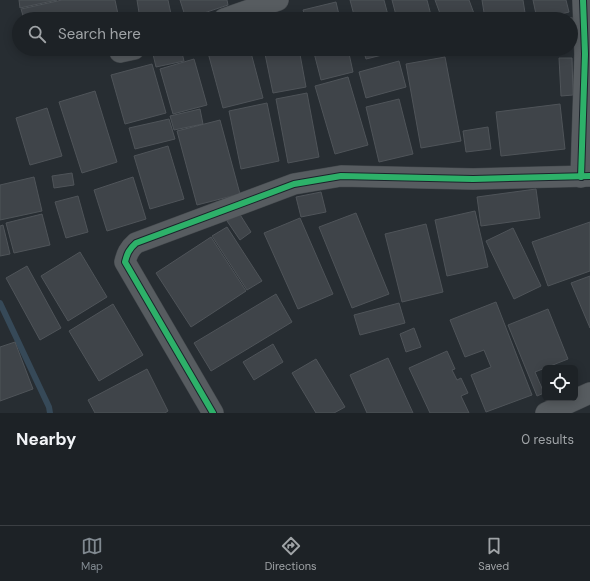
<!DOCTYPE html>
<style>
:root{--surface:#1d2226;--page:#2a2f32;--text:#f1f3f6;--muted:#a0a4a7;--line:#3b3f43;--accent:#808990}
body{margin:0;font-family:"DM Sans",sans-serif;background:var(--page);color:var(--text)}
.controls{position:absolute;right:12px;bottom:12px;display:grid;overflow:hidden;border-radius:6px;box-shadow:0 2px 10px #0003}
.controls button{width:36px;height:36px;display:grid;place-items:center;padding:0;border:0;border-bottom:1px solid var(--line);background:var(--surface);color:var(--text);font:20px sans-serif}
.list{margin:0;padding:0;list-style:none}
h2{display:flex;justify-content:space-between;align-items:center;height:52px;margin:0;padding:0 16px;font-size:17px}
h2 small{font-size:13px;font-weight:400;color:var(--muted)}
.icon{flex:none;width:22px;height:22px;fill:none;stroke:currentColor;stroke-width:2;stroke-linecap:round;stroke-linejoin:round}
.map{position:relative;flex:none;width:590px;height:413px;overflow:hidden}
.search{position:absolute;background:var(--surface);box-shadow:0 2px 10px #0003;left:12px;right:12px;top:12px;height:44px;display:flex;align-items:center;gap:10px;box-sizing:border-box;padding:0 14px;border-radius:22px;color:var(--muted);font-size:15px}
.sheet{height:112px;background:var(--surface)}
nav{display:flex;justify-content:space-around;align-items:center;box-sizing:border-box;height:56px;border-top:1px solid var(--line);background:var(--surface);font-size:11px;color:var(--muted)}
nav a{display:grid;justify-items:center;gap:2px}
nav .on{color:var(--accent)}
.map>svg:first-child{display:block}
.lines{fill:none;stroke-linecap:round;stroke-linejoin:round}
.stream{stroke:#364958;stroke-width:6}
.building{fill:#3f4449;stroke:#4f5459}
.minor-casing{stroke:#44494d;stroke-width:22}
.minor{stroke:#575c60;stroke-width:21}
.cycleway-casing{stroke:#1b242b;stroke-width:8}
.cycleway{stroke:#2db169;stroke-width:6}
</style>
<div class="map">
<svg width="590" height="413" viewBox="0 0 590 413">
<rect width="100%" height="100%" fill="#272d32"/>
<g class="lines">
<path class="stream" d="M0,303l49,104 1,6"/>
</g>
<g class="building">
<path d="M19,0h38l-37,8z"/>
<path d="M62,0h53l4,19h-95l-3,-10z"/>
<path d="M137,0h31l4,19h-32z"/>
<path d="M180,0h47l1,5 -42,14z"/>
<path d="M350,0h34l5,19h-34z"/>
<path d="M392,0h35l5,19h-35z"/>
<path d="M435,0h34l7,19h-34z"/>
<path d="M482,0h41l3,19h-41z"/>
<path d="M533,0h33l3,12 -28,7h-4z"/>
<path d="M336,2l4,17h-34l-3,-9z"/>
<path d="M560,17l13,1 -1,25 -1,-24h-11z"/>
<path d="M158,49h23l3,12 -28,6 -4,-17z"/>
<path d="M207,49h43l13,49 -40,10z"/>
<path d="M264,49h35l7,38 -33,6z"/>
<path d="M313,49h35l5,23 -32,8z"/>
<path d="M363,49h34l1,2 -32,8z"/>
<path d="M445,57l16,84 -40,7 -15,-84z"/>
<path d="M559,58h13l1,37 -12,1z"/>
<path d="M194,59l13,46 -34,9 -13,-45z"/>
<path d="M399,61l7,26 -40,11 -7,-26z"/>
<path d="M152,64l14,49 -41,11 -14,-49z"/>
<path d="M348,77l20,68 -33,9 -20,-68z"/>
<path d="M95,91l22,71 -35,11 -23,-71z"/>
<path d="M307,93l12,64 -31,6 -12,-64z"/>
<path d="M399,99l14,55 -34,8 -13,-55z"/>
<path d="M267,103l12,58 -38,8 -12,-58z"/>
<path d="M560,104l5,45 -64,7 -5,-44z"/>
<path d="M47,108l15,48 -32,9 -14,-47z"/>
<path d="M200,109l3,15 -29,6 -4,-14z"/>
<path d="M169,119l6,20 -40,10 -6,-21z"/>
<path d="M220,120l20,74 -43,11 -20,-74z"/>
<path d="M488,127l3,22 -25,3 -3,-21z"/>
<path d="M168,146l16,53 -34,10 -16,-53z"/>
<path d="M72,173l2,12 -20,3 -2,-12z"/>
<path d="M34,177l8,34 -42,9v-35z"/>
<path d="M133,177l13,42 -39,12 -13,-41z"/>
<path d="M536,189l4,29 -59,8 -4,-29z"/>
<path d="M321,192l5,20 -25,5 -5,-20z"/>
<path d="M78,196l10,36 -22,6 -11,-36z"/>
<path d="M475,211l13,56 -41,9 -12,-56z"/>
<path d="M239,213l12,19 -11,8 -13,-19z"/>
<path d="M356,213l33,81 -37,14 -33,-81z"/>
<path d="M42,214l8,31 -36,8 -8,-30z"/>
<path d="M300,218l33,76 -35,15 -34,-76z"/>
<path d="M590,222v49l-42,15 -16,-44z"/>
<path d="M426,224l17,68 -41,10 -17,-68z"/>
<path d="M3,225l7,29 -10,2v-30z"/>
<path d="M227,227l35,54 -15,9 -35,-54z"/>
<path d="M513,228l28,58 -27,13 -28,-58z"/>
<path d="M211,237l35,54 -55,36 -35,-54z"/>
<path d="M80,252l27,45 -39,24 -27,-45z"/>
<path d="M27,266l34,62 -21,12 -34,-62z"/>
<path d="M590,276v52l-19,-45z"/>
<path d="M276,294l16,28 -81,49 -17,-28z"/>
<path d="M496,302l36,93 -46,17 -15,-37 20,-8 -7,-17 -19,7 -15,-37z"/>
<path d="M399,303l6,20 -45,12 -6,-20z"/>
<path d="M113,304l30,51 -44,26 -30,-50z"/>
<path d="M548,309l20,50 -33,13 9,21 -7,3 -29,-71z"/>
<path d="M414,328l7,19 -15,5 -6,-18z"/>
<path d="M15,342l18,47 -33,12v-54z"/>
<path d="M273,344l10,18 -29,18 -11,-18z"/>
<path d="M447,351l8,18 -3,1 5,10 4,-2 7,15 -7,3 8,17h-39l-21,-45z"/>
<path d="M388,358l25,55h-46l-17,-38z"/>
<path d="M316,359l29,48 -11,6h-18l-24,-40z"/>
<path d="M147,369l21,42 -3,2h-70l-7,-13z"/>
</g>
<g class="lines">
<g class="minor-casing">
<g id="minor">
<path d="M224,19l54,-19"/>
<path d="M120,52l14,-3"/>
<path d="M581,177l4,-123 -2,-54"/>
<path d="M213,413l-88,-151c2,-8 4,-13 11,-19l158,-59 47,-8 132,3 117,-3"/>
<path d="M546,413l44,-20"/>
</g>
</g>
<use href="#minor" class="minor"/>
<g class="cycleway-casing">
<g id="cycleway">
<path d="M581,177l4,-123 -2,-54"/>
<path d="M213,413l-88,-151c2,-8 4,-13 11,-19l158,-59 47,-8 132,3 117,-3"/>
</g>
</g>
<use href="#cycleway" class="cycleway"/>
</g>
</svg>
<div class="controls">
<button><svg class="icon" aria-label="locate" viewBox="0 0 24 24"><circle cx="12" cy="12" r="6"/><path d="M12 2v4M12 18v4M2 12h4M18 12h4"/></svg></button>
</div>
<div class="search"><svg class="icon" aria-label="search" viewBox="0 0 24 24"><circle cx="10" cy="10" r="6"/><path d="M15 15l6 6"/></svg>Search here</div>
</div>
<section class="sheet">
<h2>Nearby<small>0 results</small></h2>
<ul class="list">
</ul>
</section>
<nav>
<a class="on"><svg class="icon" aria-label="map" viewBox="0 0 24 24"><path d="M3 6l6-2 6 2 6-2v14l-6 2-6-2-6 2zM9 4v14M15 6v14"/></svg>Map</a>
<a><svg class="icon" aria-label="directions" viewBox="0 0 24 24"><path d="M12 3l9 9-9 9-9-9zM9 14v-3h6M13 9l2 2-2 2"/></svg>Directions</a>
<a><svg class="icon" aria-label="saved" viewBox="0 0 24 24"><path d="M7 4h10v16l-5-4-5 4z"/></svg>Saved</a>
</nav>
